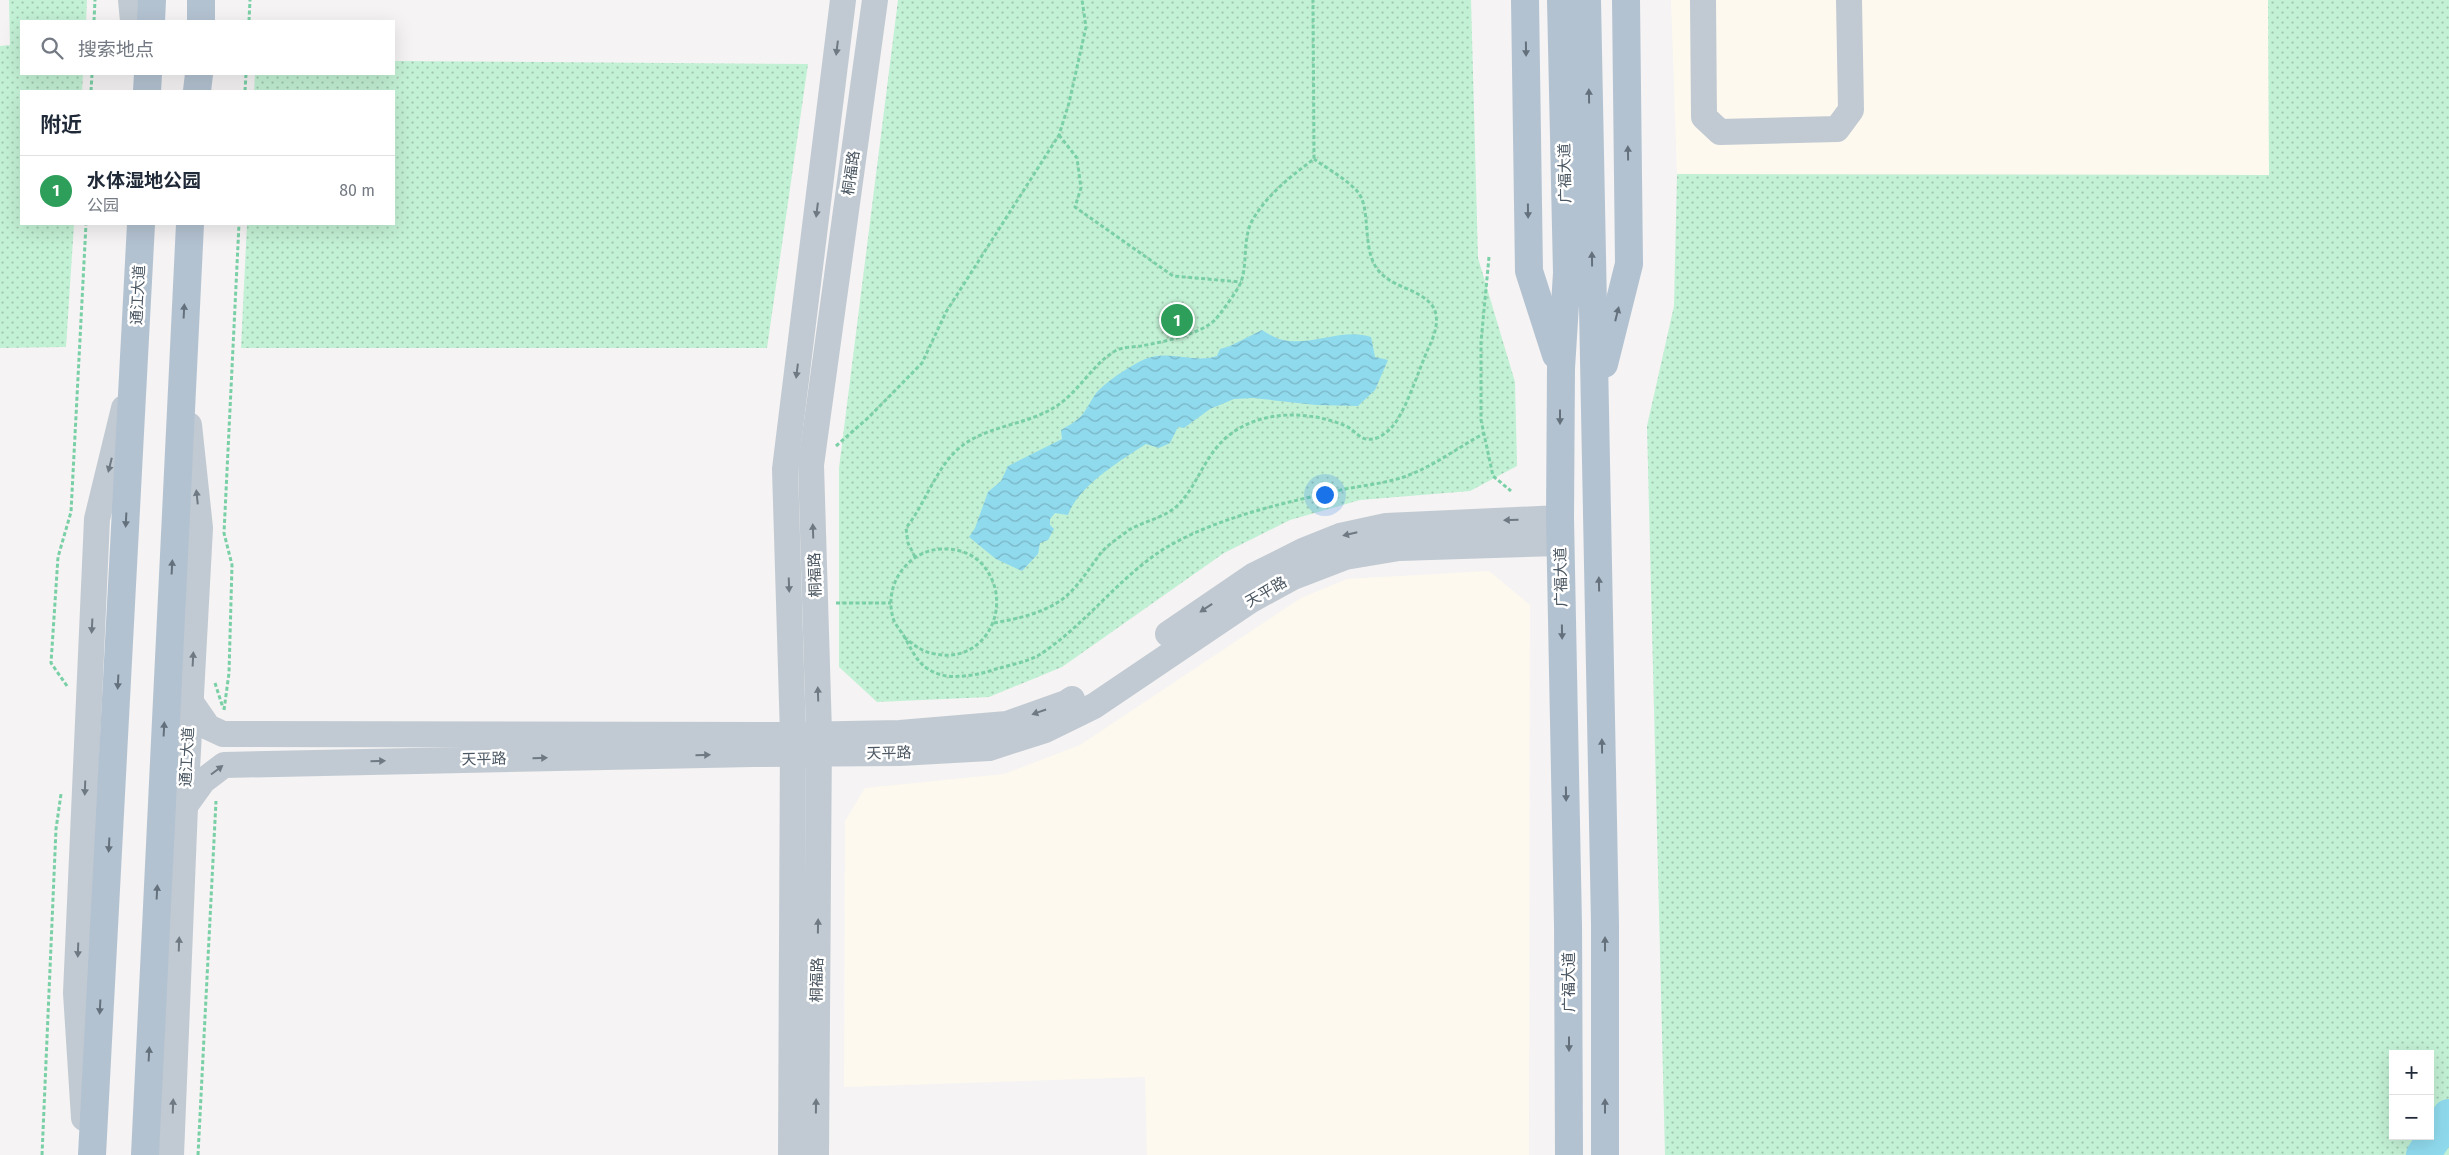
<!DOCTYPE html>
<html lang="zh">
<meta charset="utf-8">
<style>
:root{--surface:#fff;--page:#f2f2f3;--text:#1f2937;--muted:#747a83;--line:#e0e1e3;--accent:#7c3aed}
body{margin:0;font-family:"Fira Sans","Noto Sans SC",sans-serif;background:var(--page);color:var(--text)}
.controls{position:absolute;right:15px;bottom:15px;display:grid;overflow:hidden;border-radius:0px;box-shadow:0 5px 20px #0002}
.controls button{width:45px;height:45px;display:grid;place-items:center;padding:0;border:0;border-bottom:1px solid var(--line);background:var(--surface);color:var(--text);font:25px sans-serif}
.you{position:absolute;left:1324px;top:494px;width:18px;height:18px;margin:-12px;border:4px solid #fff;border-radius:50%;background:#1a73e8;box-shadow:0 0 0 8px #1a73e833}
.badge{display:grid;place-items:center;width:32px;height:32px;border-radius:50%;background:var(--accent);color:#fff;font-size:16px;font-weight:700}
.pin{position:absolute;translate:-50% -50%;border:2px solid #fff;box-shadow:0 1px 5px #0006}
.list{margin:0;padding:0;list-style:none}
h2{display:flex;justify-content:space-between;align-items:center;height:65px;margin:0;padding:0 20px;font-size:21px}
h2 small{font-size:16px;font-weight:400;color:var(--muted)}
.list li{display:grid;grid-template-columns:32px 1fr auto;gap:15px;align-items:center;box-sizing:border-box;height:70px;padding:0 20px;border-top:1px solid var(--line)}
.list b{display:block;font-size:19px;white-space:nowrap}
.list p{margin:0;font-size:16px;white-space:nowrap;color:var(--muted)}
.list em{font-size:16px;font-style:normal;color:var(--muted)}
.icon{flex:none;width:28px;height:28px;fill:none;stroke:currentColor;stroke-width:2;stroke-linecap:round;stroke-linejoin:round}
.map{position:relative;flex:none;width:2449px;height:1155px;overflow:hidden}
.search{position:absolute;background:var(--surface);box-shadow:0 5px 20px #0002;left:20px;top:20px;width:375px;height:55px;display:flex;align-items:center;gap:12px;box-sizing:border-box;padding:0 18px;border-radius:0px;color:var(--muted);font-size:19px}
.panel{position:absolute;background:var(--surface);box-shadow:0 5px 20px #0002;left:20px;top:90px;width:375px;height:135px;border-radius:0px}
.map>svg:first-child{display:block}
.commercial{fill:#fdf9ef}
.park{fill:url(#park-dots);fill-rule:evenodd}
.water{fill:url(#water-waves)}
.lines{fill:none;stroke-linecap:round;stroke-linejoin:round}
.river{stroke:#90daee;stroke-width:34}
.path{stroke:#7ad0a6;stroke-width:3;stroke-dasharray:4 2.5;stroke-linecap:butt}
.minor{stroke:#c1cad2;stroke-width:26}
.major{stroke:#b3c2d1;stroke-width:28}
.oneway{fill:#6e7983}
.oneway2{fill:#64717d}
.labels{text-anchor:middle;stroke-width:5;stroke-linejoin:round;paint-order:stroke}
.street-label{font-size:15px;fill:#4a5661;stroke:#fff}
</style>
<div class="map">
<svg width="2449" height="1155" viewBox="0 0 2449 1155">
<defs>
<pattern id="park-dots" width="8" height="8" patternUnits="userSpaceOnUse" patternTransform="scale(1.25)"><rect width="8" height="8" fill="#c3f1d5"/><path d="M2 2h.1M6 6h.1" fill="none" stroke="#a0c6b0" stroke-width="1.8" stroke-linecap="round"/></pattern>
<pattern id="water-waves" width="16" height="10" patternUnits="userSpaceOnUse" patternTransform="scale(1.25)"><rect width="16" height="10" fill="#90daee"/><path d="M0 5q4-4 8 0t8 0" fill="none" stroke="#78b4c4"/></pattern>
</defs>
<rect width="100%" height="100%" fill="#f5f3f3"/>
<g class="commercial">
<path d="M1671,0h597l1,175 -592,-1z"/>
<path d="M1489,571l41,34 -1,550h-382l-2,-78 -301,10 1,-266 20,-33 139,-14 76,-29 221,-147 46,-19z"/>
</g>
<g class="park">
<path d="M9,0h78l-1,21h-65v53h62l-1,17h-61v133h53l-8,123 -66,1v-302l10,-1z"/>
<path d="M898,0h573l7,258 37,124 2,84 -47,25 -110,9 -70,20 -66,33 -162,114 -73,30 -112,5 -38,-35v-199z"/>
<path d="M2268,0h181v1155h-784l-18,-729 27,-120 3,-132 592,1zM2393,1054h37v82h-37z"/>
<path d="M394,61l414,3 -41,284h-526l6,-124h147v-133h-140l1,-17h139z"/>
</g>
<path class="water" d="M1262,330c5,3 11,7 17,9 31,9 63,-12 92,-2l4,20 13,3 -13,30 -17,16 -42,-1 -63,-7 -19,1 -24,10 -26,19 -6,-1 -8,16 -11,5 -13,-4c-25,16 -68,42 -78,71l-13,-2 -5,6v6l4,4 -6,11 -8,3 -2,11 -16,17 -26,-12 -27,-22 6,-9 13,-36 13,-11 7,-15 54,-27 -1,-9c9,-5 19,-11 24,-19 5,-7 9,-17 15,-22 13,-12 30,-23 45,-30 25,-10 48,5 72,-3l3,-7 10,-3z"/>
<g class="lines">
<path class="river" d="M2423,1155l26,-39"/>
<g class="path">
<path d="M94,21l1,-21"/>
<path d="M249,21l1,-21"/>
<path d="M91,91l1,-17"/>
<path d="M245,91l1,-17"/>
<path d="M1059,135l18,23 4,30 -6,19 98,69 68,6"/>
<path d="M1489,257l-8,85v78l12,56 18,15"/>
<path d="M836,446l33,-29 53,-54 24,-51 113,-177 10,-32 17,-76 -4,-27"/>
<path d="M915,557l-7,-14 -2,-15c19,-24 29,-58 52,-79 29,-25 70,-23 100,-44 22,-15 34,-40 57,-54 7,-4 18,-4 26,-5 21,-4 58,-11 74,-26 6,-7 23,-30 26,-38 7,-19 1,-44 12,-63 15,-25 38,-43 61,-60l-1,-159"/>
<path d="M836,603h55"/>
<path d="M994,623c22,-4 46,-9 66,-22 17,-12 28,-31 40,-47 7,-9 20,-17 29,-24 15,-9 35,-12 48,-24 22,-22 26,-49 51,-70 32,-26 80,-26 118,-10 7,3 13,12 20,13 10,2 19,-5 25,-11 14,-14 28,-59 37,-79 7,-14 14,-34 2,-46 -14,-15 -39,-16 -52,-33 -17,-21 -6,-63 -21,-79 -11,-12 -29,-22 -43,-32"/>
<path d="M904,637c10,8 18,15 31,17 52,11 81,-52 47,-90 -10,-11 -26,-16 -41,-15 -35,2 -59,38 -47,72 3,6 8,11 11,17 10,18 15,31 37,37 15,4 40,-1 54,-6 14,-4 31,-7 43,-14 49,-31 87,-88 139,-114 52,-27 111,-39 167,-52 21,-4 44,-6 64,-14 26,-10 50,-28 74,-41"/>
<path d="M215,683l8,25"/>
<path d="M67,686l-16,-23 7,-106 13,-45 15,-288"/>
<path d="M224,710l5,-37 3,-108 -8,-32 15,-309"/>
<path d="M42,1155l14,-326 5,-35"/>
<path d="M198,1155l18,-354"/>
</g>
<g class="minor">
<path d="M131,0l2,21"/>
<path d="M1703,0l1,117 16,15 117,-3 14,-19 -2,-110"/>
<path d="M1168,634l85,-58 52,-26 35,-14 46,-10 174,-8"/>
<path d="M190,701l18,26 15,7 570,1 107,-2 107,-9 59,-21 6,-4"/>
<path d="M185,806l18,-25 21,-16 529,-11 147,-1 89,-5 56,-18 49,-24 157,-106 42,-23 52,-20 54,-9 161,-5"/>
<path d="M84,1118l-8,-125 21,-474 27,-111"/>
<path d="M171,1155l14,-349 15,-278 -11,-103"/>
<path d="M791,1155l2,-420 -8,-266 58,-469"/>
<path d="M816,1155l3,-422 -8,-268 64,-465"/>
</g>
<g class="major">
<path d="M1525,0l4,271 27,84"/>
<path d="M1561,0l6,273 -6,95 -1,150 8,407 1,230"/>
<path d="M1587,0l18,924v231"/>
<path d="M151,21l1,-21"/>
<path d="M201,21v-21"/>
<path d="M147,91l1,-17"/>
<path d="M197,91l2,-17"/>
<path d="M1604,364l25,-100 -3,-264"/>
<path d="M92,1155l49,-931"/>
<path d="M145,1155l45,-931"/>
</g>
</g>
<defs><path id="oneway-solid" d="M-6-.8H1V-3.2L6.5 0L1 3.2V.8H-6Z" transform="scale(1.25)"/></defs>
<g class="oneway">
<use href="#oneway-solid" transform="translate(837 48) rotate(97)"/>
<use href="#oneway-solid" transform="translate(817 210) rotate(97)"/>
<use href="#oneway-solid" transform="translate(797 371) rotate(97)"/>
<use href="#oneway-solid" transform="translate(110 465) rotate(104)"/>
<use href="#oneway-solid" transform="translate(197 497) rotate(-96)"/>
<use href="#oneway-solid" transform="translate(1511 520) rotate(178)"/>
<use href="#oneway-solid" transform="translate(813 531) rotate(-92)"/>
<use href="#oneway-solid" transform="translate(1350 534) rotate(167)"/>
<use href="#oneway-solid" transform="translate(789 585) rotate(88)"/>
<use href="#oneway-solid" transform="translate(1206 608) rotate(146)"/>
<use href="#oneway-solid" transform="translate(92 626) rotate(93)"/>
<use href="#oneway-solid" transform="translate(193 659) rotate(-87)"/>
<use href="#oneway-solid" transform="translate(818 694) rotate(-92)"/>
<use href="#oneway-solid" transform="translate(1039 712) rotate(161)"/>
<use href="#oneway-solid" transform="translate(703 755) rotate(-1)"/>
<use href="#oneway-solid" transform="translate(540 758) rotate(-1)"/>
<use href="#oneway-solid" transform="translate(378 761) rotate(-1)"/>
<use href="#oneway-solid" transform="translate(217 770) rotate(-37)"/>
<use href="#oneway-solid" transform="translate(85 788) rotate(92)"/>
<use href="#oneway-solid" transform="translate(818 926) rotate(-89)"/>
<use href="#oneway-solid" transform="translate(179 944) rotate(-88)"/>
<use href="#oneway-solid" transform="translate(78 950) rotate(92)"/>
<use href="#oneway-solid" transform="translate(173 1106) rotate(-88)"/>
<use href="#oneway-solid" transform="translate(816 1106) rotate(-89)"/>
</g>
<g class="oneway2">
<use href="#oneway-solid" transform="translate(1526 49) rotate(89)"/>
<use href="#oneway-solid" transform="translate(1589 96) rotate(-91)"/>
<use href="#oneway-solid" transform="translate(1628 153) rotate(-91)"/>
<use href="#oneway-solid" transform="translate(1528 211) rotate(89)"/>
<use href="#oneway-solid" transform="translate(1592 259) rotate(-91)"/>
<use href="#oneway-solid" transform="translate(184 311) rotate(-87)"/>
<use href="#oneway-solid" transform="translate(1617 314) rotate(-76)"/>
<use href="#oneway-solid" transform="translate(1560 417) rotate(90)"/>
<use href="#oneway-solid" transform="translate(126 520) rotate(93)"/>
<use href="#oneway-solid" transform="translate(172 567) rotate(-87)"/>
<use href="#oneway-solid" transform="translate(1599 584) rotate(-91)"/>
<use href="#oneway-solid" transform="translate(1562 632) rotate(89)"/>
<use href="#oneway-solid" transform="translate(118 682) rotate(93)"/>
<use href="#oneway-solid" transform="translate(164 729) rotate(-87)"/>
<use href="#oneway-solid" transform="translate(1602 746) rotate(-91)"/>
<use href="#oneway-solid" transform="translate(1566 794) rotate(89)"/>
<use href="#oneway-solid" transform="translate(109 845) rotate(93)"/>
<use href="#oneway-solid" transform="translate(157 892) rotate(-87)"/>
<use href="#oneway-solid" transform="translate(1605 944) rotate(-90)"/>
<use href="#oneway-solid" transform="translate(100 1007) rotate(93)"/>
<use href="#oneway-solid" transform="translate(1569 1044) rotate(90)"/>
<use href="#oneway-solid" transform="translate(149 1054) rotate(-87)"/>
<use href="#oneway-solid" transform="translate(1605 1106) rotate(-90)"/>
</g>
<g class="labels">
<g class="street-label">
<text transform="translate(851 173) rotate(-82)" y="5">桐福路</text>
<text transform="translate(1565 173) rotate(-91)" y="5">广福大道</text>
<text transform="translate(138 295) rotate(-87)" y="5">通江大道</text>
<text transform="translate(815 575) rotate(-92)" y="5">桐福路</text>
<text transform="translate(1561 577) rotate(-91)" y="5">广福大道</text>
<text transform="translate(1266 592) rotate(-30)" y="5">天平路</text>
<text transform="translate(889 753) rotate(-1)" y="5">天平路</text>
<text transform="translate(187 757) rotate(-87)" y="5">通江大道</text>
<text transform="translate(484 759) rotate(-1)" y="5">天平路</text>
<text transform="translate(817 980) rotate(-89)" y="5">桐福路</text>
<text transform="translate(1569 982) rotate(-90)" y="5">广福大道</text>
</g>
</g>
</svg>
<div class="controls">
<button>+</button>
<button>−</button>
</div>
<div class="you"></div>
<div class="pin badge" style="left:1177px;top:320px;background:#2e9e5b">1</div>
<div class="search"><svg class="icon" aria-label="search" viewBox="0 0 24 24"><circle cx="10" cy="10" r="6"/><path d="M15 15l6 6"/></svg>搜索地点</div>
<section class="panel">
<h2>附近<small></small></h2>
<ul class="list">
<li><span class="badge" style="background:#2e9e5b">1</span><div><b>水体湿地公园</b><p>公园</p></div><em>80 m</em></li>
</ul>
</section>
</div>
